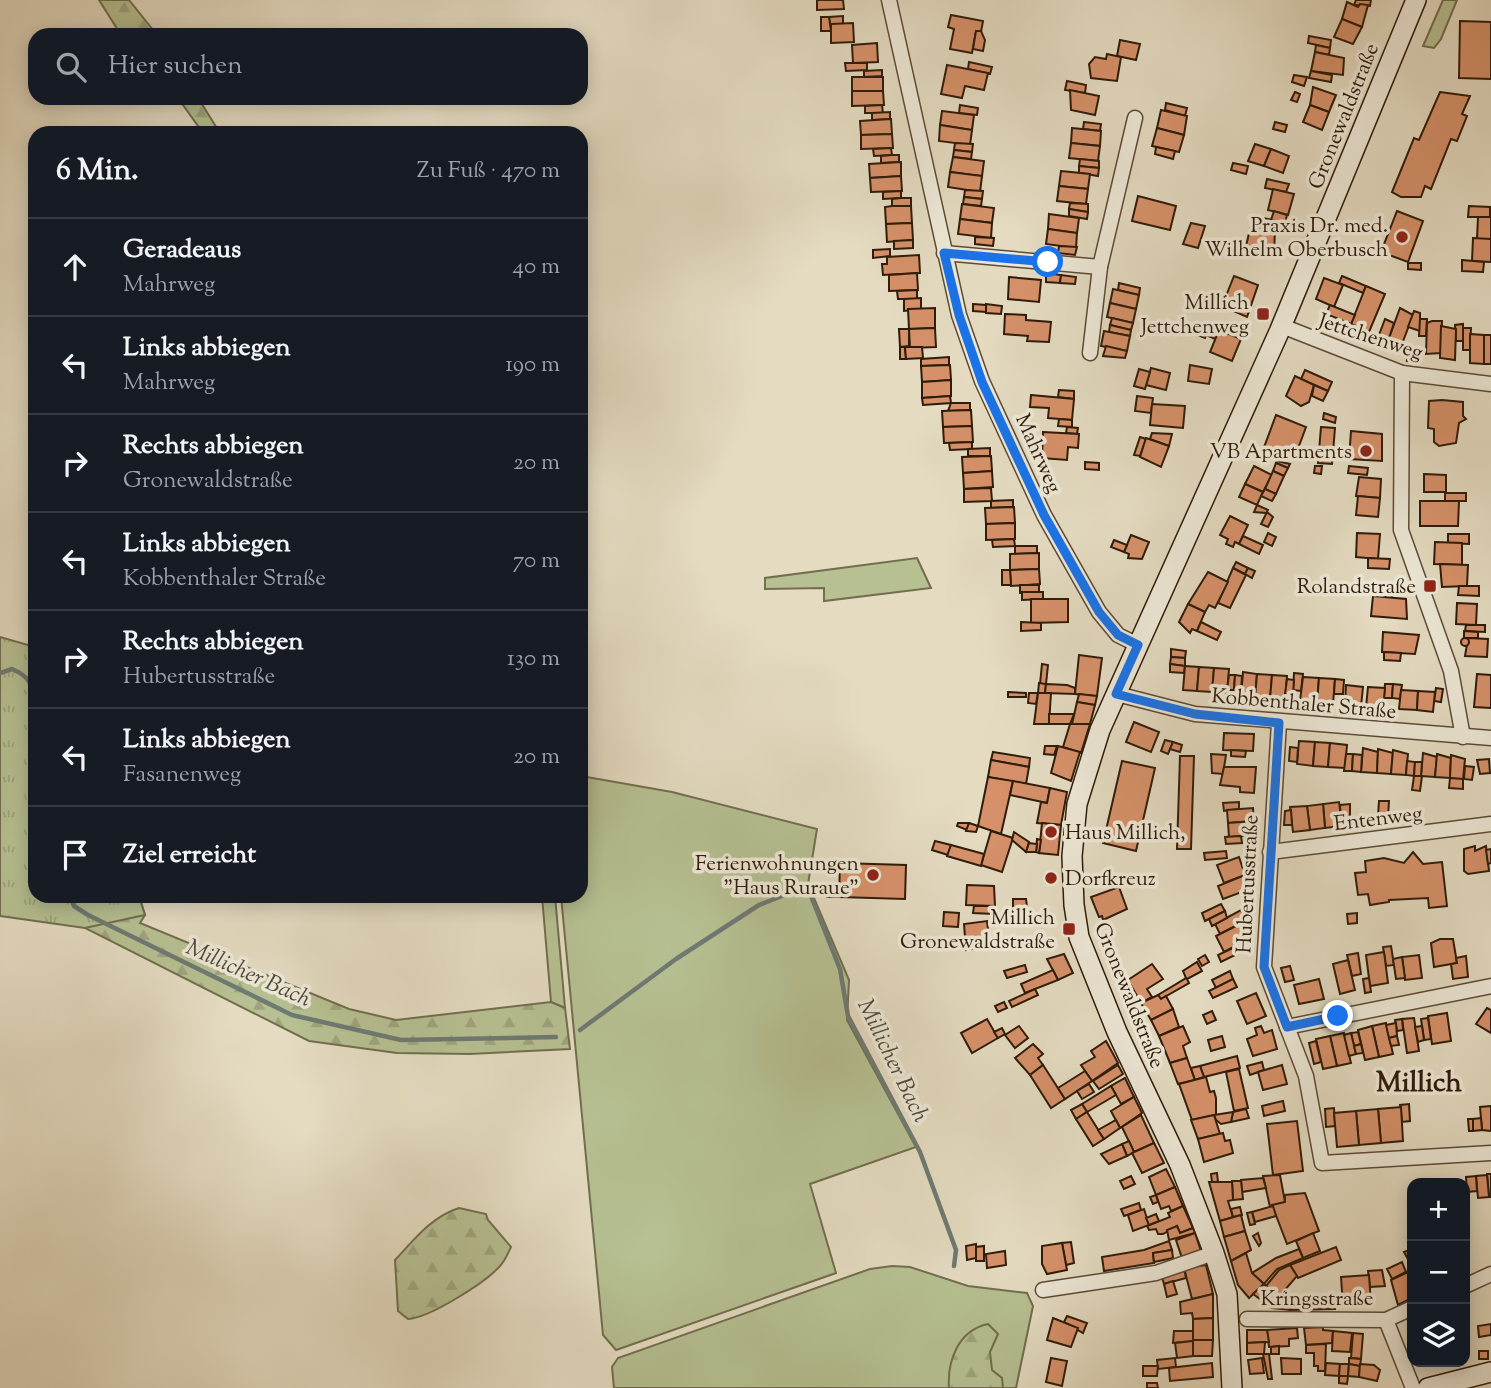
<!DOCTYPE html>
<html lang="de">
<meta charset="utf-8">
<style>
:root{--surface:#171b24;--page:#20242c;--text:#f1f3f6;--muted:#9ea1a6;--line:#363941}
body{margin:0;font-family:"Sorts Mill Goudy",serif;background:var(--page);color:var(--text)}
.controls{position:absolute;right:21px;bottom:21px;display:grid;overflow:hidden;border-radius:14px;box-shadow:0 4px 18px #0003}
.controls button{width:63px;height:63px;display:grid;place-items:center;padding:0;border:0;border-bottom:2px solid var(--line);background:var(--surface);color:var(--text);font:35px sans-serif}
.stop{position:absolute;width:21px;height:21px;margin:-16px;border:5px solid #1a73e8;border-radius:50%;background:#fff}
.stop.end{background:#1a73e8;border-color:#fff;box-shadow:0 2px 7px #0008}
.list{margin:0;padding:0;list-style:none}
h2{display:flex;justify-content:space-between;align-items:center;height:91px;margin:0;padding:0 28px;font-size:30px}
h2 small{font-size:23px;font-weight:400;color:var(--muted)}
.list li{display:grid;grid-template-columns:46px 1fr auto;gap:21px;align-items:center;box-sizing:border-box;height:98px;padding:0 28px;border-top:2px solid var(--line)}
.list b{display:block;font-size:26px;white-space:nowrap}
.list p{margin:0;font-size:23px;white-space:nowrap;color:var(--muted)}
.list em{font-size:23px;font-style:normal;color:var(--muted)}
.icon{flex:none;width:38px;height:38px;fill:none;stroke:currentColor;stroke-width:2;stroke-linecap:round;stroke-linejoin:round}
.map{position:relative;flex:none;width:1491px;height:1388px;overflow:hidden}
.search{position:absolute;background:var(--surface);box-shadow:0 4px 18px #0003;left:28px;top:28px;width:560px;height:77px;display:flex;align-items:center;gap:18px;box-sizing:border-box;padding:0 24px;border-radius:21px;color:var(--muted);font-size:26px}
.panel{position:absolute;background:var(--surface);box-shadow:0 4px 18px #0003;left:28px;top:126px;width:560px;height:777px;border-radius:21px}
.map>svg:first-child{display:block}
.grass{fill:#b6c092;stroke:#726e4e;stroke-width:2}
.forest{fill:url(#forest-firs);stroke:#726e4e;stroke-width:2}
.park{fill:url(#park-tufts);stroke:#726e4e;stroke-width:2}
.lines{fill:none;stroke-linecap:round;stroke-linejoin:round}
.stream{stroke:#6e7a73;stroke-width:4.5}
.building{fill:#d6916a;stroke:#2f1b09;stroke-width:2}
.street-casing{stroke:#5c4b37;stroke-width:17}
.secondary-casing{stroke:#2f1b09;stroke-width:22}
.street{stroke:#ede8d7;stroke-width:14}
.secondary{stroke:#ede8d7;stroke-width:19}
.route{stroke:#1a73e8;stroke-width:9}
.poi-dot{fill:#8f2418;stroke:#ede8d7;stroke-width:2.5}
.labels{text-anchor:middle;stroke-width:7;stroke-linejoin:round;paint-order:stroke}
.street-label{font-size:21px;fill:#2f1b09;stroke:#ede8d7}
.poi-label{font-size:21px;fill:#2f1b09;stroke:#ede8d7;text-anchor:end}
.water-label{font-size:23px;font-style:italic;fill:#4e4a3e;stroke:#ede8d7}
.district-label{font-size:28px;font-weight:bold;fill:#2f1b09;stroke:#ede8d7}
</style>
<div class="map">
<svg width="1491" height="1388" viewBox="0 0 1491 1388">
<defs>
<pattern id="forest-firs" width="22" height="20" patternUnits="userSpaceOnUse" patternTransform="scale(1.75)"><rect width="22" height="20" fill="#b6c092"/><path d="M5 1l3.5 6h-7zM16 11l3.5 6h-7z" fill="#9da47d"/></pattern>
<pattern id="park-tufts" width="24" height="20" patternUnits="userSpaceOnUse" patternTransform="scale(1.75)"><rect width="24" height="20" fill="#b6c092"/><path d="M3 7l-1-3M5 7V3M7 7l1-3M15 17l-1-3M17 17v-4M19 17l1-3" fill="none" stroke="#9da47d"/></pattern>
</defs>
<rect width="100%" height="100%" fill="#e4dbc1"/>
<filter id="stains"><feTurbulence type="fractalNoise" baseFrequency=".00286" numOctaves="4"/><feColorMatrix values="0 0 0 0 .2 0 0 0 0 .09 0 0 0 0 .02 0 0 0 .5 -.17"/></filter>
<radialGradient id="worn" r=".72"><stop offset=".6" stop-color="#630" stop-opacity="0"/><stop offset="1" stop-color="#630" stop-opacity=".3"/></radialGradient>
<g class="grass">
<path d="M1443,0h14l-16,39 -7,9 -11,-2z"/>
<path d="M917,558l14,30 -107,13v-13l-59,1v-11z"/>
<path d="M581,776l91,16 145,37 -9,55 41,96 -2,40 69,127 -106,37 26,89 -220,77 -13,-15 -42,-439h20z"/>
<path d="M542,896h13l10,112 -14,-6z"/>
<path d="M892,1266l18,1 58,19 59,7 6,13 -17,82h-402l-2,-21 6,-9 252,-89z"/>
</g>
<g class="forest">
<path d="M99,0h30l28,35h-36z"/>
<path d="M178,98h20l22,35h-17z"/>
<path d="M139,896l6,19 -5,8 209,86 47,11 155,-18 14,6 5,41 -100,5 -73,-1 -88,-12 -224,-113 -19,-19z"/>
<path d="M459,1208l27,6 2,6 23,27c-3,6 -6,14 -11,19 -15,17 -71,52 -92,53l-10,-8 -3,-51c19,-20 36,-43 64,-52z"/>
<path d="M988,1324l10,10 -8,18 2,18 10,8 1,10h-54c-2,-28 10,-58 39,-64z"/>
</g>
<path class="park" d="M0,637l35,10v249h104l6,19 -60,13 -85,-12z"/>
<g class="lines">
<g class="stream">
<path d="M0,673l12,-4c19,8 20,16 23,35"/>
<path d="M70,896l4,10 14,9 204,100 109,25 155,-3"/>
<path d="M580,1030l96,-71 83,-54 48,-19 33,83 8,47 72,136 36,98 -2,16"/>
</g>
</g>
<g class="building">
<path d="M817,0h26l1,9 -27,1z"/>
<path d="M1356,0h15l-1,6 -16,-1z"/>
<path d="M1347,2l11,5 2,-3 8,1 -6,22 -20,-8z"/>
<path d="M951,15l32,6 -2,11 -5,-1 -4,22 -22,-4 4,-20 -6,-2z"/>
<path d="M843,16v8h-13l-1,-7z"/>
<path d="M821,17h8l2,14h-10z"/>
<path d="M1342,19l20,8 -9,17 -19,-7z"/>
<path d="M1460,21l31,1v57l-32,-1z"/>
<path d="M853,23l1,19 -23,1v-19z"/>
<path d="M976,31h5l4,9 -2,11 -10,-2z"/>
<path d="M1309,36l22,4 -1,8 -22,-5z"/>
<path d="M1120,40l20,4 -4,16 -19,-4z"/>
<path d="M877,43l1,19 -25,1 -1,-18z"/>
<path d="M1316,45l14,3 -1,7 -14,-3z"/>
<path d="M1315,52l29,6 -1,17 -32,-4z"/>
<path d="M1107,54l14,3 -4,24 -26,-3 -2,-14 6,-7 11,2z"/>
<path d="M969,62l23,5 -2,7 -22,-5z"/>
<path d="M845,63h22v7l-21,1z"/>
<path d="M947,65l41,8 -4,17 -19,-4 -3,12 -21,-4z"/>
<path d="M882,70v6l-18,1v-6z"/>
<path d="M1311,71l21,4 -1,7 -22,-4z"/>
<path d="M1294,75l13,2 -3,9 -12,-4z"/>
<rect x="852" y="77" width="31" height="14"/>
<path d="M1067,81l19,4 -1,8 -20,-3z"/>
<path d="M1313,87l23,8 -7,17 -19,-7z"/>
<path d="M1070,90l29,6 -4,19 -24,-5z"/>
<path d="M852,91h31l1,14 -32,1z"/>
<path d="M1295,92l5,2 -3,8 -6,-2z"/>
<path d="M1440,92l30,4 -8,18 5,2 -10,25 -6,-2 -20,50 -6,-3 -4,11h-20l-9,-5 22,-54 5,2z"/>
<path d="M1166,103l21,5 -2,8 -20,-6z"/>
<path d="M882,105l1,8h-18v-7z"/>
<path d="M960,105l18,3 -1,7 -18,-2z"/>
<path d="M1310,105l19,7 -7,18 -19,-8z"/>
<path d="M1161,110l26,6 -3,19 -27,-7z"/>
<path d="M942,111l32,4 -2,15 -32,-5z"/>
<path d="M890,112v7l-18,1v-7z"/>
<path d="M891,119l1,15 -31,1 -1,-14z"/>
<path d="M1084,122l17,2 -1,7 -17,-2z"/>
<path d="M1275,122l12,3 -2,7 -12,-3z"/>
<path d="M940,125l32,5 -2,15 -31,-4z"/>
<path d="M1072,128l29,3 -1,15 -29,-3z"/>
<path d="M1157,128l27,7 -5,17 -27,-6z"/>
<path d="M892,134l1,14 -32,1v-14z"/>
<path d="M955,143l18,1 -1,8 -18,-2z"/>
<path d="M1071,143l29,3 -2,15 -29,-3z"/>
<path d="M1255,144l16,5 -7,17 -16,-5z"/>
<path d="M1156,147l19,4 -2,8 -18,-5z"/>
<path d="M891,148l1,7 -18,1 -1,-7z"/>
<path d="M1271,149l18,7 -6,17 -19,-7z"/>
<path d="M954,150l18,2 -1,7 -18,-2z"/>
<path d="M892,155h7v7l-18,1v-7z"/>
<path d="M953,157l31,4 -2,15 -32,-4z"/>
<path d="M1080,159l19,2v7l-20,-2z"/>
<path d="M901,162v14l-31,2 -1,-14z"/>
<path d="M1233,163l15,3 -2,8 -15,-4z"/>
<path d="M1079,166l20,2 -1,8 -19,-3z"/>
<path d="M1061,171l29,3 -2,15 -29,-3z"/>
<path d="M950,172l32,4 -2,16 -32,-5z"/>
<path d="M901,176l1,15 -31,1 -1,-14z"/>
<path d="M1267,179l22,5 -3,8 -21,-4z"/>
<path d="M1059,186l29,3 -2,15 -29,-3z"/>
<path d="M1273,189l21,5 -6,21 -20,-5z"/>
<path d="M965,190l18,1 -1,8 -18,-2z"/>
<path d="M901,191v7l-18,1v-7z"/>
<path d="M1138,196l38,10 -6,24 -38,-9z"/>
<path d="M964,197l18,2 -1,7 -18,-2z"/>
<path d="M901,198h10v8h-19v-7z"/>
<path d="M1070,203l18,1v8l-19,-3z"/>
<path d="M962,204l32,4 -2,15 -32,-4z"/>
<path d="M892,206h19l1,17 -26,1 -1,-17z"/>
<path d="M1469,206l21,1v10h-22z"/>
<path d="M1069,209l19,3 -1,7 -18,-3z"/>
<path d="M1274,211l13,4 -2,8 -14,-3z"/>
<path d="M1397,211l26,10 -15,41 -27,-10z"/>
<path d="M1049,214l30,4 -2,15 -29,-4z"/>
<path d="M1478,217h13v22h-14z"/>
<path d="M1263,218l15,3 -3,9 -14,-3z"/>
<path d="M960,219l32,4 -1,15 -33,-4z"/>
<path d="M912,223l1,17 -26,2 -1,-18z"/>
<path d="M1191,223l14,3 -7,22 -15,-4z"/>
<path d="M1251,225l24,5 -1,23 -28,-7z"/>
<path d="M1048,229l29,4 -1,15 -30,-4z"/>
<path d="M975,237l19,1 -1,8 -18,-2z"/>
<path d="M1473,238l18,1v23l-19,-1z"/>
<path d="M913,240v8l-19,1v-8z"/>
<path d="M1059,246l18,1 -2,8 -17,-2z"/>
<path d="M890,249v7l-17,2v-8z"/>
<path d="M919,255l1,18 -37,2 -1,-11h5v-7z"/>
<path d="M1462,260l22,2 -1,10 -21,-1z"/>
<path d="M1408,263h13v7l-13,-1z"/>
<path d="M917,273l1,17 -29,1v-16z"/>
<path d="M1046,273l15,2 -1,8 -14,-1z"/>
<path d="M1061,275l15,2 -1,7 -15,-1z"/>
<path d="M1234,276l24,9 -11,32 -25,-11z"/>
<path d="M1342,276l24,10 -3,7 -24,-10z"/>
<path d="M1009,277l32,3 -2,22 -31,-3z"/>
<path d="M1324,278l19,7 -9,22 -18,-8z"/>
<path d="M1119,283l21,5 -1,7 -21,-5z"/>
<path d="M1366,286l19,8 -16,38 -18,-8z"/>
<path d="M1113,289l26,6 -3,14 -26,-6z"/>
<path d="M917,290v9h-19l-1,-8z"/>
<path d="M921,298v11l-17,2v-12z"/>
<path d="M1110,303l26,6 -3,14 -26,-6z"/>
<path d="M973,304l13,1v7l-13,-1z"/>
<path d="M986,304l16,2 -1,8 -15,-1z"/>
<path d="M1330,305l25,10 -4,9 -25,-10z"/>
<path d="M935,308v20l-26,1 -1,-20z"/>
<path d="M1400,308l13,7 -11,29 -13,-6z"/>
<path d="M1414,311l6,2v18l-12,-4z"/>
<path d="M1005,314l21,1v5l25,2 -2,20 -22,-1 1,-5 -24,-2z"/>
<path d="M1112,318l21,5 -2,7 -21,-5z"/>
<path d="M1385,319l9,4 -5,15 -10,-3z"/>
<path d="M1420,319h7l-1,17h-7z"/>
<path d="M1432,321h10l-1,32 -15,1 1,-31z"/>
<path d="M1202,323l8,3 -5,12 -15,-6 3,-7 7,3z"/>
<path d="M1463,324v17h-7l-1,-16z"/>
<path d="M1110,325l21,5 -1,6 -21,-4z"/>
<path d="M1210,326l9,4 -4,9 -9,-4z"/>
<path d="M1441,326l15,3 -1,31 -15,-2z"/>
<path d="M935,328l1,19 -26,1 -1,-19z"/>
<path d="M1463,328h8l-1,22h-7z"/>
<path d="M899,329h10v17l-9,1z"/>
<path d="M1219,330l22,9 -9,22 -22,-9z"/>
<path d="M1104,331l26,5 -3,15 -26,-5z"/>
<path d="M1470,334l14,1v29l-14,-1z"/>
<rect x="1484" y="335" width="7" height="29"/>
<path d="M1106,346l21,5 -2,7 -22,-2z"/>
<path d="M900,347h5l1,12h-6z"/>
<path d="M905,347h17l1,11 -17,1z"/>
<path d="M1408,355h9v6h-10z"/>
<path d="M949,357v8l-28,1v-7z"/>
<path d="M950,365l1,15 -29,2 -1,-16z"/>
<path d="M1190,365l22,4 -3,15 -21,-3z"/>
<path d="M1151,368l19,5 -4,17 -20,-5z"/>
<path d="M1139,369l11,3 -5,17 -11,-3z"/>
<path d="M1305,370l27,12 -4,9 -27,-12z"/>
<path d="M1295,376l19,9 -5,17 -8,4 -15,-10z"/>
<path d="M951,380v16l-29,2v-16z"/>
<path d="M1314,385l14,6 -5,10 -11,-5z"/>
<path d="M1059,390l15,1v8l-16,-2z"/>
<path d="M1031,395l43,4 -2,21 -24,-2 1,-10 -19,-1z"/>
<path d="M950,396l1,7 -28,2 -1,-7z"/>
<path d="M1137,396l16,2 -2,15 -16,-2z"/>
<path d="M1442,400l21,2v14l3,3 -7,4 -3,20 -17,3 -5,-4v-13l-6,-1 1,-27z"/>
<path d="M951,403h19v7l-22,1z"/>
<path d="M1152,404l33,2 -2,22 -33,-3z"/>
<path d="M971,410l1,16 -29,1 -1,-16z"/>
<path d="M1324,413l12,4 -1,6 -12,-4z"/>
<path d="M1276,415l30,12 -10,27 -33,-4z"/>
<path d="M1059,419l13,1v7l-14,-1z"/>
<path d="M972,426l1,16 -29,1 -1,-16z"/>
<path d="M1067,427l11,1 -1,6 -11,-1z"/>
<path d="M1321,427l14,1 -3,36 -14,-1z"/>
<path d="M1351,431l31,3v27l-33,-2z"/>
<path d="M1043,432l36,2 -1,14 -10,-1 -1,13 -25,-2z"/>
<path d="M1152,433l20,1 -3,12 -19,-7z"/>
<path d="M1140,437l6,2 -6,17 -6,-1z"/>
<path d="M1146,438l23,8 -8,21 -21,-10z"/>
<path d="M972,442v7l-22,1 -1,-7z"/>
<path d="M990,448v8h-22v-7z"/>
<path d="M991,456l1,15 -29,2 -1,-16z"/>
<path d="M1277,461l13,3 -2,4 -12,-5z"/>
<path d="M1085,462l14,1v7l-14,-1z"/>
<path d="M1276,463l12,5 -4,8 -11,-5z"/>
<path d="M1254,466l18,9 -9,17 -18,-8z"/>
<path d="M1315,466h7l-1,8 -7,-1z"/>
<path d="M1349,466l19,2 -1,7 -19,-2z"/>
<path d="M992,471l1,16 -29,2 -1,-16z"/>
<path d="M1273,471l11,5 -8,18 -11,-5z"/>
<path d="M1424,474l22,1v17h-22z"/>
<path d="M1359,477l22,2 -1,19 -24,-2z"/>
<path d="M1245,484l18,8 -6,13 -18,-8z"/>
<path d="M991,488l1,13 -28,1v-13z"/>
<path d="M1265,489l11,5 -4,7 -11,-5z"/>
<rect x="1445" y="493" width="21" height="8"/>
<path d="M1358,496l22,2 -2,19 -22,-2z"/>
<path d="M1013,500v7l-22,1v-7z"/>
<path d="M1420,501h39l-1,25h-38z"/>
<path d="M1257,505l11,5 -2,3 -12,-1z"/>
<path d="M1014,507l1,16 -29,1 -1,-16z"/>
<path d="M1267,512l6,5 -5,10 -7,-3z"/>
<path d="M1230,516l18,9 -9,19 -4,-2 -2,5 -7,-3 2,-5 -8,-4z"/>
<path d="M1015,523v16l-29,1v-16z"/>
<path d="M1268,533l8,4 -4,9 -8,-4z"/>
<path d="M1357,533l23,1 -2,25 -22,-2z"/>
<path d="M1448,534h21v10l-21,-1z"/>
<path d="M1131,535l18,7 -7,17 -14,-1 1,-4 -5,-2z"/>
<path d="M1243,536l20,9 -4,9 -20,-10z"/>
<path d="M1014,539l1,7 -22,1 -1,-7z"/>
<path d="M1114,540l13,5 -3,7 -13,-5z"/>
<path d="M1435,542l27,1v22l-28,-1z"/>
<path d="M1015,546h22v7l-22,1z"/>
<path d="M1039,553v16l-29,1v-16z"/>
<path d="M1368,558l22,1 -1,10 -21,-1z"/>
<path d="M1236,562l12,6 -3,6 -12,-6z"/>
<path d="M1440,564l28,1 -1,21 -25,1z"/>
<path d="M1233,568l13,7 -16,33 -12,-5z"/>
<path d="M1248,568l7,3 -3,7 -7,-4z"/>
<path d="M1039,569l1,15 -29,2 -1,-16z"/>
<path d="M1002,570h8l1,15h-9z"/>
<path d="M1208,572l20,10 -13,26 -6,-3 -4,7 -17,-8z"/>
<path d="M1020,585h19v7l-19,1z"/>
<path d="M1459,586h20v10l-21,-1z"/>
<path d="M1376,589l17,1 -1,8 -17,-2z"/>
<path d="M1022,592h21v7l-21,1z"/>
<path d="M1373,596l33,3 1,20 -36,-3z"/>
<path d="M1031,599h37v23l-37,1z"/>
<path d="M1457,603l20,1 -1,21 -20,-1z"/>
<path d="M1188,604l17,8 -8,19 -5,-2 -2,4 -11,-11z"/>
<path d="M1021,622l20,1v7l-20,1z"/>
<path d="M1201,622l20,10 -4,8 -20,-9z"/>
<path d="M1466,625h19v7l-20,-1z"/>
<path d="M1464,631l14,1v6h-14z"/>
<path d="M1383,632l36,3 -4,19 -33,-2z"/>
<path d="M1468,638l20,1 -1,18 -22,-1z"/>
<circle cx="1465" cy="642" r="4"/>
<path d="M1171,649l15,2 -1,7 -14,-1z"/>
<path d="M1384,652l17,1 -1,8 -16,-1z"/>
<path d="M1079,655l23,3 -5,38 -22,-2z"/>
<path d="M1171,657l14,1v8l-15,-2z"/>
<path d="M1042,664l6,1 -2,19h-6z"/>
<path d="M1170,664l15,2 -1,7 -14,-1z"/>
<path d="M1185,666l14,1 -2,24 -14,-1z"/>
<path d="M1199,667l15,1 -2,24 -15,-1z"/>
<path d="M1214,668l15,1 -2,24 -15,-1z"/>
<path d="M1243,672l14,2 -2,24 -14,-1z"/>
<path d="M1294,673l9,1 -2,17 -8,-1z"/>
<path d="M1257,674l15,1 -2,24 -15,-1z"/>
<path d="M1477,674l14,1v33l-17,-1z"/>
<path d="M1229,675h6l-1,15h-7z"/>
<path d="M1235,675l7,1 -1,15 -7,-1z"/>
<path d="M1272,675l15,1 -2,24 -15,-1z"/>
<path d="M1303,677l16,1 -2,25 -17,-2z"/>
<path d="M1319,678l16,1 -2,25 -16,-1z"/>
<path d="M1287,679l7,1 -1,14h-8z"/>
<path d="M1335,679l9,1 -1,14h-9z"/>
<path d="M1039,683l7,1 -1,9h-7z"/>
<path d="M1046,684l21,1 8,3v6l-30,-1z"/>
<path d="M1385,684h8l-1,14h-8z"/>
<path d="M1393,684l9,1 -2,14 -8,-1z"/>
<path d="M1346,685l17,2 -2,20 -16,-2z"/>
<path d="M1368,687l17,1 -2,20 -17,-1z"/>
<path d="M1436,688l7,1 -2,13 -7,-1z"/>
<path d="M1401,690l17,1 -1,19 -18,-1z"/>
<path d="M1418,691l17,1 -2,20 -16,-2z"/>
<path d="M1008,692l18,1v4h-18z"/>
<path d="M1029,693h9l-2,11 -8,-1z"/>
<path d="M1038,693h13l-2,31h-15z"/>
<path d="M1079,694l18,2 -2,9 -18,-3z"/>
<path d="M1077,702l18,3 -5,19h-18z"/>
<path d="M1049,714h25l-4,10h-21z"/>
<path d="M1134,722l25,10 -8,20 -25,-10z"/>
<path d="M1070,724h20l-9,29 -18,-6z"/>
<path d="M1224,733l30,1 -1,17 -30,-1z"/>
<path d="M1165,740l8,2 -5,12 -7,-3z"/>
<path d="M1299,741l16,1 -2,24 -16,-2z"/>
<path d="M1173,742l9,3 -2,7 -10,-3z"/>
<path d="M1315,742l15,1 -2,24 -15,-1z"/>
<path d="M1330,743l17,2 -2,23 -17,-1z"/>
<path d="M1045,746h12l-3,9 -10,-1z"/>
<path d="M1058,746l22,6 -9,29 -20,-8z"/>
<path d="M1290,747l8,1 -1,14 -8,-1z"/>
<path d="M1363,748l15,4 -1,21 -16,-1z"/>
<path d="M1378,749l15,4 -2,21 -14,-1z"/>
<path d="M1231,750l15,1 -1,6 -14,-1z"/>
<path d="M1393,750l15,4 -2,21 -15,-1z"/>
<path d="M993,752l37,6 -1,9 -38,-7z"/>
<path d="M1423,753l14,4 -2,20 -14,-1z"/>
<path d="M1211,754l15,1 -3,19 -11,-1z"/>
<path d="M1346,754h7l-1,17h-8z"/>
<path d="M1353,754l9,1 -1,17 -9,-1z"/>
<path d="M1437,754l14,4 -1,20 -15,-1z"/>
<path d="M1451,755l14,4 -2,21 -13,-2z"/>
<path d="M1180,756h14l-3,93h-14z"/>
<path d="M1489,759l1,14 -10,1 -3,-14z"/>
<path d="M991,760l38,7 -3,17 -38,-7z"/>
<path d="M1122,761l33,7 -19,83 -33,-8z"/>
<path d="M1407,761l8,1 -1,14 -8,-1z"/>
<path d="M1415,762h7l-1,14h-7z"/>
<path d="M1465,766l9,1 -2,13 -8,-1z"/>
<path d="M1224,767h32l-2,26 -14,-1v-5l-20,-2z"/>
<path d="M1414,776h8l-2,15 -8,-1z"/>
<path d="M988,777l25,4 -12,53 -23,-8z"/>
<path d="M1450,778l13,1v10l-14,-1z"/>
<path d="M1013,781l37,7 -3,15 -37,-8z"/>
<path d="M1050,788l17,4 -6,33 -24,-2 4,-21 6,1z"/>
<path d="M1379,801h10l-1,16 -10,-1z"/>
<path d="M1239,802v7l-15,2 -1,-8z"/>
<path d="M1339,802l3,24 -17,2 -2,-24z"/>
<path d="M1323,804l2,24 -15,2 -3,-24z"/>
<path d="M1350,804v14l-9,1 -1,-14z"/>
<path d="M1307,806l3,24 -17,2 -3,-25z"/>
<path d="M1253,808l1,13 -26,2 -1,-13z"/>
<path d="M1291,810l1,15h-8l1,-14z"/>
<path d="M1254,821l1,14 -26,2 -1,-14z"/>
<path d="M958,823h11l-2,7 -10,-4z"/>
<path d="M969,823l9,3 -2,6 -10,-1z"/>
<path d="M1042,823l19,2 -3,30 -19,-2z"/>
<path d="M991,831l22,7 -11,34 -21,-7z"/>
<path d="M1014,832l15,10 -3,10 -14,-12z"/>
<path d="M1241,836l1,7 -16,1 -1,-7z"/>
<path d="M1037,839l4,1 -2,13 -3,-1z"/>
<path d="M935,841l16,4 -3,10 -16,-5z"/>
<path d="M1029,843l8,1 -1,8h-10z"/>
<path d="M951,845l33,9 -3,12 -34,-10z"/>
<path d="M1475,846v5l11,-5 3,25 -21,3 -4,-3v-22z"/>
<path d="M1491,849v14l-3,1 -2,-14z"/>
<path d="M1226,851l1,7 -22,2 -1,-7z"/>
<path d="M1413,852l10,12 19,-2 5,44 -18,2 -1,-10 -39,2v2l-19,3 -2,-11 -10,1 -3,-22 11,-1 -1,-11 19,-3 20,5z"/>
<path d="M1239,857l6,18 -21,8 -7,-18z"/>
<path d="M840,863l66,2 -1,34 -66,-2z"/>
<path d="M1245,875l5,14 -27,10 -5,-13z"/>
<path d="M827,884h13l-1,13h-12z"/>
<path d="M967,885l27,1 1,20 -29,-1z"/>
<path d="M1119,887l8,22 -24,11 -1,-4 -3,1 -8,-20z"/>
<path d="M1013,899h13l1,8h-14z"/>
<path d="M1221,904l4,7 -20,10 -3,-8z"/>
<path d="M974,906h21l-1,8 -21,-1z"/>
<path d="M1013,907h14v8h-13z"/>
<path d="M1241,910l6,10 -27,14 -5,-10z"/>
<path d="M1225,911l2,7 -15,8 -3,-7z"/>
<path d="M944,912l15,1 -1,14 -15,-1z"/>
<path d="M1357,913v10l-9,1 -1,-10z"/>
<path d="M987,921l3,25 -24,4 -2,-26z"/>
<path d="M1244,922l5,17 -25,13 -8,-16z"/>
<path d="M1440,939h13l4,24 -23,4 -3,-24z"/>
<path d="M1391,946l3,19 -8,1 -3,-19z"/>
<path d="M1235,947l4,6 -18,9 -3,-7z"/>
<path d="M1384,952l4,31 -18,3 -4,-31z"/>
<path d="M1358,953l3,21 -9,2 -5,-21z"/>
<path d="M1064,954l9,19 -15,7 -11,-21z"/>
<path d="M1205,955l4,7 -7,4 -4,-7z"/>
<path d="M1419,955l3,23 -17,2 -3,-23z"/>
<path d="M1466,956l2,21 -15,2 -2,-15 6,-1 -1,-5z"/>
<path d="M1402,957l3,21 -9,1 -3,-20z"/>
<path d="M1348,960l7,30 -15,4 -7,-30z"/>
<path d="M1197,962l5,9 -15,8 2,4 -28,16 -3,-4 28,-17 -3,-7z"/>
<path d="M1152,964l11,15 -16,10 5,8 -11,6 -13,-23z"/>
<path d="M1025,965l2,7 -20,6 -3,-7z"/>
<path d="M1290,966l4,14 -9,2 -4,-14z"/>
<path d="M1053,970l5,10 -33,13 -4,-9z"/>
<path d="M1230,971l3,8 -17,9 -4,-8z"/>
<path d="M1369,978l2,14 -6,1 -2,-14z"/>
<path d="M1233,979l4,8 -24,11 -4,-7z"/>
<path d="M1319,979l5,20 -25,5 -5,-19z"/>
<path d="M1035,989l3,6 -26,12 -3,-6z"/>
<path d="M1256,993l10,23 -19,8 -10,-23z"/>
<path d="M1158,995l3,4 5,-3 7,13 -22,11 -10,-17z"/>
<path d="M1004,1002l3,6 -9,4 -3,-6z"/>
<path d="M1487,1008l4,2v23l-15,-9z"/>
<path d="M1173,1009l6,18 -20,9 -8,-16z"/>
<path d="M1212,1011l4,9 -9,4 -4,-9z"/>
<path d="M1447,1013l4,28 -19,3 -4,-28z"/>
<path d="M1414,1018l5,33 -12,2 -5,-34z"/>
<path d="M1428,1018l3,21 -7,1 -3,-21z"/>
<path d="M987,1019l11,19 -26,15 -11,-20z"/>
<path d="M1402,1019l1,11 -6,1 -2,-11z"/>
<path d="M1386,1023l7,31 -14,3 -7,-31z"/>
<path d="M1396,1023l1,13 -8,2 -3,-13z"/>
<path d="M1019,1026l9,12 -13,10 -10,-13z"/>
<path d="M1183,1026l7,16 -7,4 4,12 -17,5 -11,-27z"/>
<path d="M1261,1026l3,7 8,-3 5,19 -24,7 -6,-17 10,-4 -2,-7z"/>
<path d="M1372,1026l7,31 -14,3 -7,-30z"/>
<path d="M1422,1026l2,14 -6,2 -3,-15z"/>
<path d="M1002,1028l3,6 -7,4 -4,-6z"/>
<path d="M1358,1032l3,12 -7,2 -3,-13z"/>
<path d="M1344,1033l7,30 -14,3 -7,-30z"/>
<path d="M1351,1033l5,21 -7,2 -5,-21z"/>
<path d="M1222,1036l3,11 -14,4 -3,-11z"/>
<path d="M1330,1036l7,30 -14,3 -7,-30z"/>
<path d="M1397,1036l2,9 -8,1 -2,-8z"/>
<path d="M1106,1041l12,22 -26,18 -11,-16 14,-8 -4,-6z"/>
<path d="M1316,1041l5,21 -7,2 -5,-21z"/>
<path d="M1033,1044l10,10 -5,4 5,7 -13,10 -15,-17z"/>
<path d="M1361,1044l2,9 -7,1 -2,-8z"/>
<path d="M1237,1056l3,12 -36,9 -4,-11z"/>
<path d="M1187,1058l8,22 -17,4 -8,-21z"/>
<path d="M1262,1062l2,8 -14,5 -3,-9z"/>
<path d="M1043,1065l22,34 -14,9 -21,-33z"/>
<path d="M1118,1065l5,9 -24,15 -6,-8z"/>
<path d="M1282,1065l5,19 -24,6 -5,-18z"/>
<path d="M1200,1066l4,11 -9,3 -4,-12z"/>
<path d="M1239,1069l9,39 -14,3 -8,-39z"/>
<path d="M1085,1071l7,10 -27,18 -7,-11z"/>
<path d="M1206,1077l4,15 4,-1 2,7v17l-24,5 -13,-36z"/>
<path d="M1125,1078l9,19 -13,7 -10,-18z"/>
<path d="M1089,1084l5,8 -12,7 -5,-8z"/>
<path d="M1111,1086l5,9 -29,17 -5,-8z"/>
<path d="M1134,1097l8,16 -22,15 -9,-17z"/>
<path d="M1283,1101l2,10 -21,5 -2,-10z"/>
<path d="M1082,1104l5,8 -11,7 -5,-9z"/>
<path d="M1409,1104l1,17 -8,1 -2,-17z"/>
<path d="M1491,1106v25l-9,-1 -2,-23z"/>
<path d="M1401,1107l2,34 -22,2 -3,-34z"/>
<path d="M1334,1108l1,18 -9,1 -1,-18z"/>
<path d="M1246,1109l3,9 -18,4 2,-10z"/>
<path d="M1378,1109l3,34 -22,2 -3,-34z"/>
<path d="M1356,1111l3,34 -22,2 -3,-34z"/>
<path d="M1087,1112l17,27 -11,7 -17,-27z"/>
<path d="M1233,1112l-2,10 -10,2 -5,-4 -2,-5z"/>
<path d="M1141,1115l13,28 -20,9 -12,-25z"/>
<path d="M1214,1115l6,19 -22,5 -7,-19z"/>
<path d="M1481,1118l1,12 -9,1v-12z"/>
<path d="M1468,1119h5v12h-4z"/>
<path d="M1116,1120l4,8 -16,11 -6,-9z"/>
<path d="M1297,1121l6,50 -30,4 -6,-51z"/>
<path d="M1223,1133l2,8 5,-1 3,13 -29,9 -6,-23z"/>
<path d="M1129,1141l5,11 -7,4 -5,-12z"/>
<path d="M1154,1143l10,20 -22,10 -10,-20z"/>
<path d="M1122,1144l5,12 -18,8 -8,-10z"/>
<path d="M1166,1169l9,18 -19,8 -7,-18z"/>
<path d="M1217,1173l1,9h-6l-1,-8z"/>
<path d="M1487,1174h4v23h-2z"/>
<path d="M1280,1175l5,27 -15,5 -7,-31z"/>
<path d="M1487,1175l2,22 -11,1 -2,-22z"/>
<path d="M1131,1176l4,8 -11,5 -4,-8z"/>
<path d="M1476,1176l1,15 -10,1 -1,-15z"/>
<path d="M1263,1178l3,10 -24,4 -1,-12z"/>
<path d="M1232,1181h9l2,18 -10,1z"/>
<path d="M1209,1182h23l1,18 -5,1 5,16 -13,4z"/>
<path d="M1175,1187l8,19 -12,5 -2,-5 -8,3 -5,-14z"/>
<path d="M1305,1193l14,38 -32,13 -15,-39 13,-3v-7z"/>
<path d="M1156,1195l2,7 -5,2 -3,-7z"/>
<path d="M1139,1203l2,7 -17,6 -3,-7z"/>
<path d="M1183,1206l10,22 -13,5 -3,-7 -14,8h-5l-2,-5 -7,1 -2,-4 23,-9 -2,-4z"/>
<path d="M1273,1206l3,10 -21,6 -3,-10z"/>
<path d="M1240,1207l2,8 -9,2 -2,-8z"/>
<path d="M1144,1209l5,16 -16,6 -5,-16z"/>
<path d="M1252,1212l3,12 -5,1 -3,-12z"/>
<path d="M1156,1214l3,7 -10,4 -3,-7z"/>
<path d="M1241,1215l4,16 -21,6 -4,-16z"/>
<path d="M1177,1226l3,7 13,-5 2,5 -26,7 -2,-10z"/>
<path d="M1245,1231l6,19 -20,11 -7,-24z"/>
<path d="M1195,1233l6,18 -19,7 -6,-18z"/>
<path d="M1258,1233l3,10 -2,3 -6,-10z"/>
<path d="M1313,1233l7,18 -17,7 -7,-17z"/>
<path d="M1169,1241l3,9 -19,3 1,10 -50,8 -2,-14 42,-7z"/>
<path d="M1071,1242l3,21 -8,2 -4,-22z"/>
<path d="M1062,1243l5,27 -20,4 -5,-10v-18z"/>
<path d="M976,1244v14l-9,2 -1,-14z"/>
<path d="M984,1246v15h-8v-14z"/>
<path d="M1336,1247l5,13 -43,18 -8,-13z"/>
<path d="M1299,1249l4,9 -26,11 -13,15 -12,-11 24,-15z"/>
<path d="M1412,1249v11l-3,1 -5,-9z"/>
<path d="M1172,1250l1,8 -19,4 -1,-9z"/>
<path d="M1005,1251l1,14 -19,3 -1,-14z"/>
<path d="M1246,1253l6,20 12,11 -15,14 -11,-13 -7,-24z"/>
<path d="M1402,1262l4,10 -14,7 -5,-10z"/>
<path d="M1206,1265l7,29 -21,5 -8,-31z"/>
<path d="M1290,1265l7,11 -19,22 -12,-12 13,-16z"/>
<path d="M1184,1268l2,10 -22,6 -3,-10z"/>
<path d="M1382,1270l3,16 -15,1 -2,-16z"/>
<path d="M1410,1271l2,27 -14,7 -7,-25z"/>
<path d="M1369,1275l2,29 -28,2 -2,-29z"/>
<path d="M1173,1281l4,13 -10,3 -3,-13z"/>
<path d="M1264,1284l14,14 5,-6v5l9,3 -2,10 -18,-2 -19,-14z"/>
<path d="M1213,1294v24l-20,1 -1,-6 -11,1 -1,-12z"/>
<path d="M1334,1297l1,12 -45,1 2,-10z"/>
<path d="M1067,1316l20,7 -4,10 -19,-11z"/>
<path d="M1053,1318l25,10 -7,19 -24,-7z"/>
<path d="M1213,1318v22h-20v-21z"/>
<path d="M1491,1324v11l-12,2 -1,-11z"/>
<path d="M1323,1327v3l10,1 -1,12 -26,2 -2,-17z"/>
<path d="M1297,1328l1,10 -9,1v7l-20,1 -2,-17z"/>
<path d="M1247,1330h20l2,12 -22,1z"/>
<path d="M1174,1331h19v10l-20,2z"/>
<path d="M1333,1331l19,2 -2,19 -18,-1z"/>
<path d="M1353,1333l10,1 -2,25 -10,-1z"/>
<path d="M1193,1340h20l-1,16h-19z"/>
<path d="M1193,1341v15l-16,2 -2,-15z"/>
<path d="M1265,1342l-1,12h-17v-11z"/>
<path d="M1326,1344l-1,27h-7v-5h-4v-13h-8v-8z"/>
<path d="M1279,1346v8h-8v-7z"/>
<rect x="1479" y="1351" width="9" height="8"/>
<path d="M1263,1354h6l3,25h-4z"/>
<path d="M1051,1358l16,3 -5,25 -16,-4z"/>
<path d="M1175,1358l1,9 -18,2 -1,-9z"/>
<path d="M1262,1358l2,15 -14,1 -2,-14z"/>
<path d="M1281,1358l20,1v15h-19z"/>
<path d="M1349,1358l12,1 -1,7 -11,-2z"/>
<path d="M1212,1363l1,14 -43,4 -1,-13z"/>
<path d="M1326,1363l14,1 -1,12 -14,-1z"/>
<path d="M1340,1364h9l-1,12h-9z"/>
<path d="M1349,1364l11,2 -1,11 -11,-1z"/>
<path d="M1360,1364l14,1 6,5 -3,11 -18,-4z"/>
<path d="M1143,1366h15l-1,10h-14z"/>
<path d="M1339,1376h9l-1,8 -8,-1z"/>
<path d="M1147,1383h10l1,5h-11z"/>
</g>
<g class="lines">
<g class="street-casing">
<g id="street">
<path d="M889,0l70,315 23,66 62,134 55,97 19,23 20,10"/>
<path d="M944,253l156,14"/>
<path d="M1282,326l120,47 89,11"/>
<path d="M1090,353l10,-86 35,-149"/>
<path d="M1402,373l-1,157 50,141 12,66"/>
<path d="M1117,694l78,20 296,24"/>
<path d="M1279,723l-15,244 42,109 16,87 169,-10"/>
<path d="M1270,852l221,-28"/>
<path d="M1287,1027l204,-41"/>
<path d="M1465,1286l26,-12"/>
<path d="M1043,1290l113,-17 58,-20"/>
<path d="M1247,1319l139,1 26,-12"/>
<path d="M1386,1320l27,68"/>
</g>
</g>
<g class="secondary-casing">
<g id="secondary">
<path d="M1232,1388l-5,-94 -13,-41 -34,-88 -63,-133 -38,-95 -5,-32 -2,-49 5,-52 23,-74 179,-398 137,-332"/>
<path d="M1428,1388l63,-16"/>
</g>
</g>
<use href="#street" class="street"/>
<use href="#secondary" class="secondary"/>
</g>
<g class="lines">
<path class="route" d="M1048,262l-104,-9 15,62 23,67 62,133 55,97 19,23 20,10 -22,49 79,20 84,9 -15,244 23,60 51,-11"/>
</g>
<g class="poi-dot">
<circle cx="1402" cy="237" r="7"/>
<rect x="1256" y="307" width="14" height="14" rx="3.5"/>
<circle cx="1366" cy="451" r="7"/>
<rect x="1423" y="579" width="14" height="14" rx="3.5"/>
<circle cx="1051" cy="832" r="7"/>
<circle cx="873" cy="875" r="7"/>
<circle cx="1051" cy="878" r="7"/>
<rect x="1062" y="922" width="14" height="14" rx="3.5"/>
</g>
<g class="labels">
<g class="street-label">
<text transform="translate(1343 116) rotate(-68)" y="7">Gronewaldstraße</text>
<text transform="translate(1371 336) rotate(18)" y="7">Jettchenweg</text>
<text transform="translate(1039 453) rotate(66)" y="7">Mahrweg</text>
<text transform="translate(1304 703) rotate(5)" y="7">Kobbenthaler Straße</text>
<text transform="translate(1378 818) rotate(-7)" y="7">Entenweg</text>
<text transform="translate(1247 884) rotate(-87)" y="7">Hubertusstraße</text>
<text transform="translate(1130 995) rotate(68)" y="7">Gronewaldstraße</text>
<text x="1317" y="1305">Kringsstraße</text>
</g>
<g class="poi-label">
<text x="1388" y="232">Praxis Dr. med.<tspan x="1388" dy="24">Wilhelm Oberbusch</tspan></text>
<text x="1249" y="309">Millich<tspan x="1249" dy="24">Jettchenweg</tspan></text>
<text x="1352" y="458">VB Apartments</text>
<text x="1416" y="593">Rolandstraße</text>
<text x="1065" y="839" text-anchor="start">Haus Millich,</text>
<text x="859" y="870">Ferienwohnungen<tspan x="859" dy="24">"Haus Ruraue"</tspan></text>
<text x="1065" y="885" text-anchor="start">Dorfkreuz</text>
<text x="1055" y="924">Millich<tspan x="1055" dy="24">Gronewaldstraße</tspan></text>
</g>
<g class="water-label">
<text transform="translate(249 972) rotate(24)" y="8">Millicher Bach</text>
<text transform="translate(894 1060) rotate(64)" y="8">Millicher Bach</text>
</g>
<g class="district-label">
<text x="1419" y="1091">Millich</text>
</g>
</g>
<rect width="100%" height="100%" filter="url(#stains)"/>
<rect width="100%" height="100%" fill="url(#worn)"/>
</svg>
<div class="controls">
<button>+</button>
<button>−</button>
<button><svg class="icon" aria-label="layers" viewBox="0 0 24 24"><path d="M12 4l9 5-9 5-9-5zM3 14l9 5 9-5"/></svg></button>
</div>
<div class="stop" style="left:1048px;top:262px"></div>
<div class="stop end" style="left:1338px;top:1016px"></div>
<div class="search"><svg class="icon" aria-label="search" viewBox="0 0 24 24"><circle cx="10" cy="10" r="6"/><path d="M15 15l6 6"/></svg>Hier suchen</div>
<section class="panel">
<h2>6 Min.<small>Zu Fuß · 470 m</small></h2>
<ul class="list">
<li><svg class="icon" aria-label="ahead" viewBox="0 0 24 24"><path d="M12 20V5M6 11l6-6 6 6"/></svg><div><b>Geradeaus</b><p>Mahrweg</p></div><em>40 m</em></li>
<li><svg class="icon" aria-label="left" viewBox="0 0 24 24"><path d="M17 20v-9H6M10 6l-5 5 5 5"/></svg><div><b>Links abbiegen</b><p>Mahrweg</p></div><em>190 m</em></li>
<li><svg class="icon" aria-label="right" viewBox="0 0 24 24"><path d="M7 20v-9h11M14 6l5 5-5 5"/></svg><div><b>Rechts abbiegen</b><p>Gronewaldstraße</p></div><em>20 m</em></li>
<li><svg class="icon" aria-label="left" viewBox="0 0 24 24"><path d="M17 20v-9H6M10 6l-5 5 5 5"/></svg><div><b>Links abbiegen</b><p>Kobbenthaler Straße</p></div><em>70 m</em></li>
<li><svg class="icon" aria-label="right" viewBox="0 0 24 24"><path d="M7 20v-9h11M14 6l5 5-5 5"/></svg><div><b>Rechts abbiegen</b><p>Hubertusstraße</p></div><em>130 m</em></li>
<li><svg class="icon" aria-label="left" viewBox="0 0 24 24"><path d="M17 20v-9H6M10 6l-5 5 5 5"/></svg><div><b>Links abbiegen</b><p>Fasanenweg</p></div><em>20 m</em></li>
<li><svg class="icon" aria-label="arrive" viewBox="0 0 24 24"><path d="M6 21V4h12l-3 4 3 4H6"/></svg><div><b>Ziel erreicht</b></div></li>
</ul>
</section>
</div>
